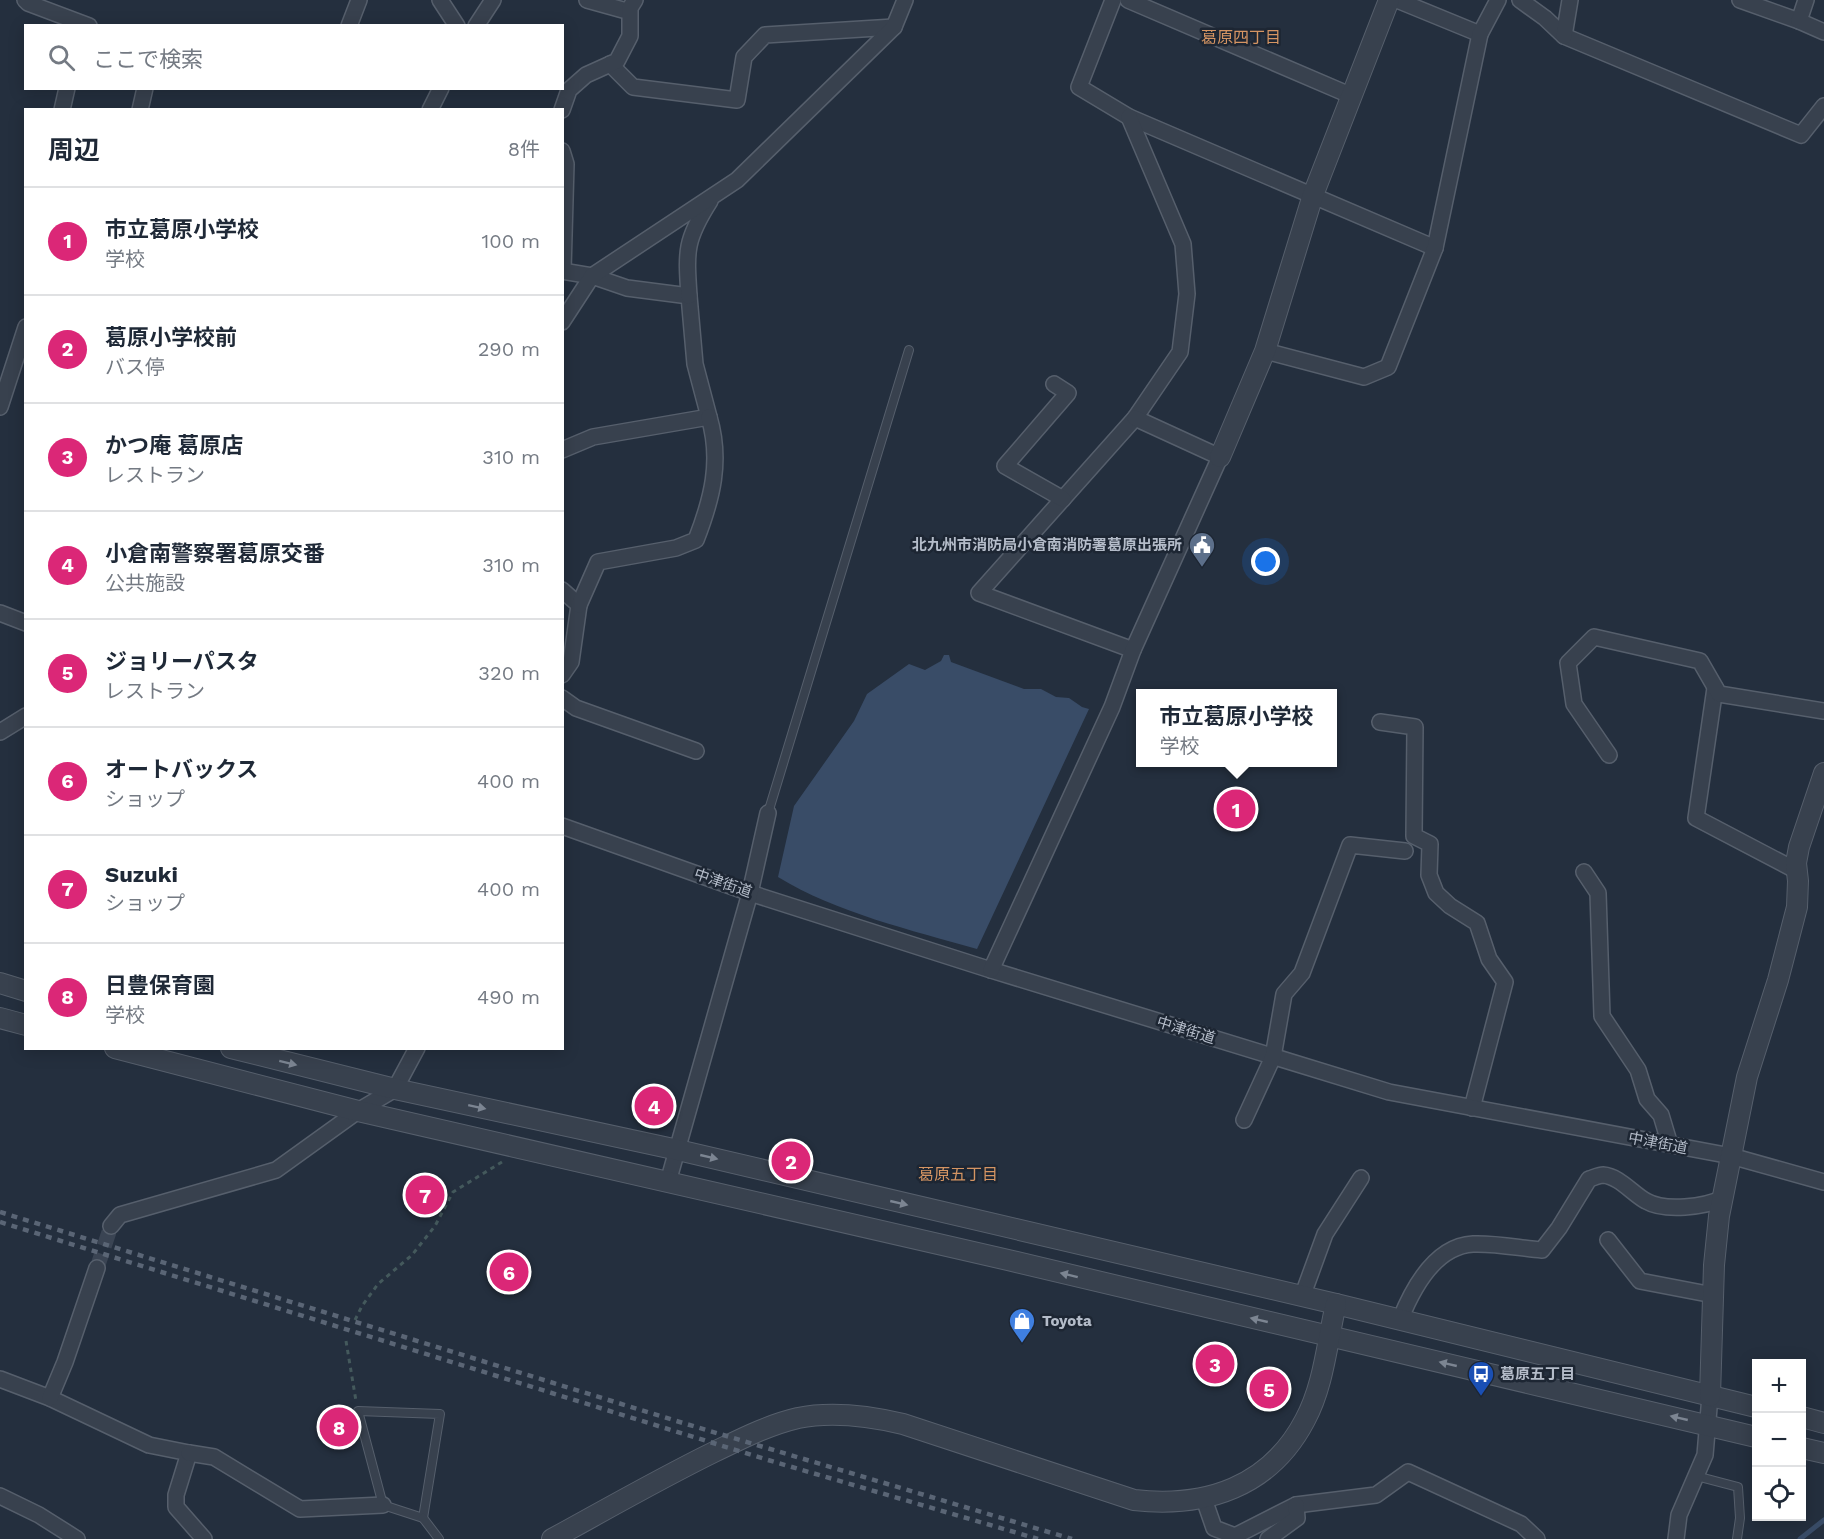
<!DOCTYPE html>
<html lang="ja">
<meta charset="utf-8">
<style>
:root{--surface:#fff;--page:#f6f6f7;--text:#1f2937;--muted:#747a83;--line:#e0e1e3;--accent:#db2777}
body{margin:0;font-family:"Work Sans","Noto Sans JP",sans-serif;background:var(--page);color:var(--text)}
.controls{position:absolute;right:18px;bottom:18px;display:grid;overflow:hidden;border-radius:0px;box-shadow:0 3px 15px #0003}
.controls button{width:54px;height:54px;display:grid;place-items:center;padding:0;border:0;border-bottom:2px solid var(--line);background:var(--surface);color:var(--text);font:30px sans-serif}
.you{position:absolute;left:1266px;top:562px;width:21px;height:21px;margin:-15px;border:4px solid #fff;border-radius:50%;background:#1a73e8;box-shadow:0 0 0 9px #1a73e833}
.badge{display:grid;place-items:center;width:39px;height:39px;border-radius:50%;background:var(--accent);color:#fff;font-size:20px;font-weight:700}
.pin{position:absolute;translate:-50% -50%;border:3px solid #fff;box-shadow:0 2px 6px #0006}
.popup{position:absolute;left:1136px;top:689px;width:201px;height:78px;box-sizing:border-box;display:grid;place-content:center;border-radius:0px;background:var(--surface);filter:drop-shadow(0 2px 4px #0005);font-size:20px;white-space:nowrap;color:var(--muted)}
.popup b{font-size:22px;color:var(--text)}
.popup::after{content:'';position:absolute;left:50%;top:100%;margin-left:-12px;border:12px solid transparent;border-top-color:var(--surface)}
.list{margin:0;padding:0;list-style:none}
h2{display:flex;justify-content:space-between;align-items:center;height:78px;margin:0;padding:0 24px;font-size:26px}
h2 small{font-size:20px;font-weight:400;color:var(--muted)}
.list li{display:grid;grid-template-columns:39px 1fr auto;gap:18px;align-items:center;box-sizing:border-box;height:108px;padding:0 24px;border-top:2px solid var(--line)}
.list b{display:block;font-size:22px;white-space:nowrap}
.list p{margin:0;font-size:20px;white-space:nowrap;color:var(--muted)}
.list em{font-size:20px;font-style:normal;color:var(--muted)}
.icon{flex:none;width:33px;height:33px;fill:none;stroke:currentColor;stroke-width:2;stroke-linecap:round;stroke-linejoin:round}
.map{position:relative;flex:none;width:1824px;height:1539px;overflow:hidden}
.search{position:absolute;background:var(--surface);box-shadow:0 3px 15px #0003;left:24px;top:24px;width:540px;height:66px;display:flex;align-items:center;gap:15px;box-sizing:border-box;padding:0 21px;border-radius:0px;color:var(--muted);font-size:22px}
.panel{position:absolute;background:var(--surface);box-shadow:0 3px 15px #0003;left:24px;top:108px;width:540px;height:942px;border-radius:0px}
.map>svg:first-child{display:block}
.water{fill:#394c67}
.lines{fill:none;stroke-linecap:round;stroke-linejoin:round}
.stream{stroke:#394c67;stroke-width:5}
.minor-tunnel{stroke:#3a4453;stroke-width:15;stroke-dasharray:15 8;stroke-linecap:butt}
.service-casing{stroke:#565f6c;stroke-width:10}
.minor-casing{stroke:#565f6c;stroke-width:18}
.tertiary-casing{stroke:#565f6c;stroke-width:22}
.path{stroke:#44595c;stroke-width:3;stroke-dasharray:4.5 4.5;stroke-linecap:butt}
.service{stroke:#38414e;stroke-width:8}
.minor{stroke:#38414e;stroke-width:15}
.tertiary{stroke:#38414e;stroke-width:20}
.rail{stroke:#5a6575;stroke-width:4.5;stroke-dasharray:6 6;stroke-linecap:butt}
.oneway{fill:#7c8592}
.labels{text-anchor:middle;stroke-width:5;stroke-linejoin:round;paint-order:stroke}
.poi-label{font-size:15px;font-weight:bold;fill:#b4bcc9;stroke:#1d2633;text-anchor:start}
.street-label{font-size:15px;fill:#b4bcc9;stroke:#1d2633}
.neighbourhood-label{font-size:16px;fill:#d59563;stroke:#1d2633}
</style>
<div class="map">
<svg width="1824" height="1539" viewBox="0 0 1824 1539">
<rect width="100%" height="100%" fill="#242f3e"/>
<path class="water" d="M944,655h5l2,7 73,27h17l15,8 13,1 13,9 7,2 -112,240c-66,-19 -140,-36 -199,-72l16,-71 60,-85 13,-27 42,-30 16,6 16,-9z"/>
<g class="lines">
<path class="stream" d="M1800,1539l24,-19"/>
<path class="minor-tunnel" d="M97,1268l14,-42"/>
<g class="service-casing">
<g id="service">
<path d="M768,813l141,-463"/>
<path d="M358,1411l82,3 -17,104 -40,-13z"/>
<path d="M1696,1476l42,11 2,31 -3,21"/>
<path d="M423,1518l16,21"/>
</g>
</g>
<g class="minor-casing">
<g id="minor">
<path d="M25,0l3,3 61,23"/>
<path d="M440,0l17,26"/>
<path d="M587,0l36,10"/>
<path d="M1113,0l-34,87 50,30 306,131"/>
<path d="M1128,0l224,96"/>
<path d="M1397,0l83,34"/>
<path d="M1520,0l25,18 19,18 237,99 23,-29"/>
<path d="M1740,0l59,21"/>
<path d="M1806,0l-7,21 25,11"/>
<path d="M349,26l10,-26"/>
<path d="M476,26l17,-26"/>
<path d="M1564,36l6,-36"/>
<path d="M610,64l23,23 104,13 7,-43 21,-22 129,-8"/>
<path d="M62,110l5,-22"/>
<path d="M140,110l5,-22"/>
<path d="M430,110l11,-22"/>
<path d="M562,110l7,-20 17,-15 31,-14 13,-25v-28l5,-8"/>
<path d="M1129,117l54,127 4,50 -7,58 -45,66 -156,175 154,57"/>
<path d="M562,151l4,13 -3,107"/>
<path d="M562,271l30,5 35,12 62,8 6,68 14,53 -116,20 -31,13"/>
<path d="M689,296c-3,-45 -4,-56 21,-95"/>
<path d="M562,322l30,-46 145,-96 157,-153 11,-27"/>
<path d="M1265,351l99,26 24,-10 47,-119 45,-214 18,-34"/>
<path d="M1054,384l14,9 -63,73 58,33"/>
<path d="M0,407l26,-80"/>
<path d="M562,590l17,15 -8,57 -9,13"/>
<path d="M579,605l19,-43 78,-14 20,-8c16,-41 26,-79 13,-123"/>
<path d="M0,613l26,10"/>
<path d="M1715,688l-19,130 101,53"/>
<path d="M562,698l14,10 120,43"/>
<path d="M1380,722l35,5 -1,109 16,8 -1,31 7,18 14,13 27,17 12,36 16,23 -33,126"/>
<path d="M0,732l26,-16"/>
<path d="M1609,755l-35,-51 -6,-41 26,-26 106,24 19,33 105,17"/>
<path d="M562,826l188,67 241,77 398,122 342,64 93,26"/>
<path d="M1584,872l14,21 4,123 36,54 9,29 14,16 9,30"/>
<path d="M991,970l121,-263 21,-57 87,-193 -85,-39"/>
<path d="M1244,1120l29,-63 11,-63 18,-21 48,-128 55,6"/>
<path d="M668,1182l82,-289 18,-80"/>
<path d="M111,1226l9,-11 156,-45 82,-59 37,-22 22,-41"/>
<path d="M1608,1240l32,41 73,14"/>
<path d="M1302,1297l23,-63 36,-56"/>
<path d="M1400,1320c12,-30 35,-74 73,-76 22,-1 46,4 69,6l17,-22 30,-49c4,-1 10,-4 14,-4 16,1 30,19 43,26 19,11 59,6 77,-3"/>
<path d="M0,1379l50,19 99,47 40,8 -13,42v12l28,32"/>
<path d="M50,1398l15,-36 32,-94"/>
<path d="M189,1453l25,4 86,52 83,-4"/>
<path d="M0,1496l39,19 38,24"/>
<path d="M1204,1499l10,29 21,8 61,-31 80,-10 32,-23 113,52 16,15"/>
<path d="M1268,1539l29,-21 -1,-13"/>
<path d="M1676,1539l3,-24 26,-60 5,-59"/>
</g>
</g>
<g class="tertiary-casing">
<g id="tertiary">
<path d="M1220,457l45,-106 48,-156 76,-195"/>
<path d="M0,983l26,8"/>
<path d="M0,1018l26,7"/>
<path d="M115,1048l243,63 650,149 748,177"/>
<path d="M231,1048l164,41 283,61 658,154 420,103"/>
<path d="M1710,1396l4,-131 5,-49 28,-139 31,-97 19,-73 1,-26 -2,-18 3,-16 25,-74"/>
<path d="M1802,1417l22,6"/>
<path d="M1802,1448l22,5"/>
<path d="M552,1539c53,-29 107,-60 162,-87 27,-13 54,-27 84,-34 35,-7 71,-2 105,6l231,76c72,8 136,-13 171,-80 19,-35 22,-78 31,-116"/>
</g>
</g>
<g class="path">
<path d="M355,1320l7,-14 16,-22 34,-29 23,-29 18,-34 49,-30"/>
<path d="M346,1341l10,60"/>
</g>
<use href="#service" class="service"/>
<use href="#minor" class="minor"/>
<use href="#tertiary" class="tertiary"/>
<g class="rail">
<path d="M0,1212l683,211 389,116"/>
<path d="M0,1222l768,238 270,79"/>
</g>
</g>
<defs><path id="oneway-solid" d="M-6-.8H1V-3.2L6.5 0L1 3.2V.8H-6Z" transform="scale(1.5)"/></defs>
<g class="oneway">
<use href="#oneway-solid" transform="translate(288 1063) rotate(14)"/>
<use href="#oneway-solid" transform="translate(477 1107) rotate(12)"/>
<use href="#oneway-solid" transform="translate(709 1157) rotate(13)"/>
<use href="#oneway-solid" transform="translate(899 1203) rotate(13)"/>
<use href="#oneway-solid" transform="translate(1069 1275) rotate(-166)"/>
<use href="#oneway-solid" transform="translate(1259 1320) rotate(-167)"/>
<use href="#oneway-solid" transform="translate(1448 1364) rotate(-167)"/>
<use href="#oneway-solid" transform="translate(1679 1418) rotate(-167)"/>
</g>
<defs>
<g id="civic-pin" transform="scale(1.35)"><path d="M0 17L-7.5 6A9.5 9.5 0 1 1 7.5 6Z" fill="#5c6f8a" stroke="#1d2633"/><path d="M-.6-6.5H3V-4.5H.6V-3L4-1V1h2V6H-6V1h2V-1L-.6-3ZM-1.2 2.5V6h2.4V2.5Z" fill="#fff"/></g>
<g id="shop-pin" transform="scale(1.35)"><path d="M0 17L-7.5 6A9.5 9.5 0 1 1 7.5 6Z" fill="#3f7fe0" stroke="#1d2633"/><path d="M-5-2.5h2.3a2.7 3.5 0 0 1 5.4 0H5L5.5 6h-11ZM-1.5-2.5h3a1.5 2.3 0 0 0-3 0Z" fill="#fff"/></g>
<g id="bus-pin" transform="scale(1.35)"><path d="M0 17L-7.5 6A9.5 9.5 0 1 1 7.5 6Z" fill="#1a4fb4" stroke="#1d2633"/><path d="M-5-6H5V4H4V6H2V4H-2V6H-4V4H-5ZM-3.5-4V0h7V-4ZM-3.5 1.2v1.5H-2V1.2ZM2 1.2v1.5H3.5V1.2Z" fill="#fff"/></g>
</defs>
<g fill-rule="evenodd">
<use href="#civic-pin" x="1202" y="545"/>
<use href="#shop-pin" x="1022" y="1321"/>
<use href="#bus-pin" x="1481" y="1374"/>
</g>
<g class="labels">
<g class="poi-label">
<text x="1182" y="550" text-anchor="end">北九州市消防局小倉南消防署葛原出張所</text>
<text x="1042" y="1326">Toyota</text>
<text x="1500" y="1379">葛原五丁目</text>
</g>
<g class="street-label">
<text transform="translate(723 883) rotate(19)" y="5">中津街道</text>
<text transform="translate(1186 1030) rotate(17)" y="5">中津街道</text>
<text transform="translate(1658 1143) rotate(11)" y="5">中津街道</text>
</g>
<g class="neighbourhood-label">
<text x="1241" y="43">葛原四丁目</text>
<text x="958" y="1180">葛原五丁目</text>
</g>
</g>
</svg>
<div class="controls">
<button>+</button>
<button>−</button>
<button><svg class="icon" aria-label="locate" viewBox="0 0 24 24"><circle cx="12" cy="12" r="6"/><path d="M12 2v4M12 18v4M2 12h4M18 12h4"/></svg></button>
</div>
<div class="you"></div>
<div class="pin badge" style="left:1236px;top:809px">1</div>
<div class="popup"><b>市立葛原小学校</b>学校</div>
<div class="pin badge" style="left:791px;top:1161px">2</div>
<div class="pin badge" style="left:1215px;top:1364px">3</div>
<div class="pin badge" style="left:654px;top:1106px">4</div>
<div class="pin badge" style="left:1269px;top:1389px">5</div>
<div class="pin badge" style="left:509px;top:1272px">6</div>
<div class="pin badge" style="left:425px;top:1195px">7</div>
<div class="pin badge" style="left:339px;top:1427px">8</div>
<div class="search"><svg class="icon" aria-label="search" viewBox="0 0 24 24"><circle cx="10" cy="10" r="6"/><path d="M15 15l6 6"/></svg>ここで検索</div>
<section class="panel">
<h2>周辺<small>8件</small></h2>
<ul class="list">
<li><span class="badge">1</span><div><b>市立葛原小学校</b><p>学校</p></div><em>100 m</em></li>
<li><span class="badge">2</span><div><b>葛原小学校前</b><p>バス停</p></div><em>290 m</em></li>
<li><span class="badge">3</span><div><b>かつ庵 葛原店</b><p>レストラン</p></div><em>310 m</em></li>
<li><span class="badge">4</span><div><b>小倉南警察署葛原交番</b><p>公共施設</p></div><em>310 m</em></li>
<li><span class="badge">5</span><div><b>ジョリーパスタ</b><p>レストラン</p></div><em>320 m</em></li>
<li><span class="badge">6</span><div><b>オートバックス</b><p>ショップ</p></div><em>400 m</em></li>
<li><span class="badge">7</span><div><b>Suzuki</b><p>ショップ</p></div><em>400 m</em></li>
<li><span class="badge">8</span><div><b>日豊保育園</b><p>学校</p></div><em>490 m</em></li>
</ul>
</section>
</div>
